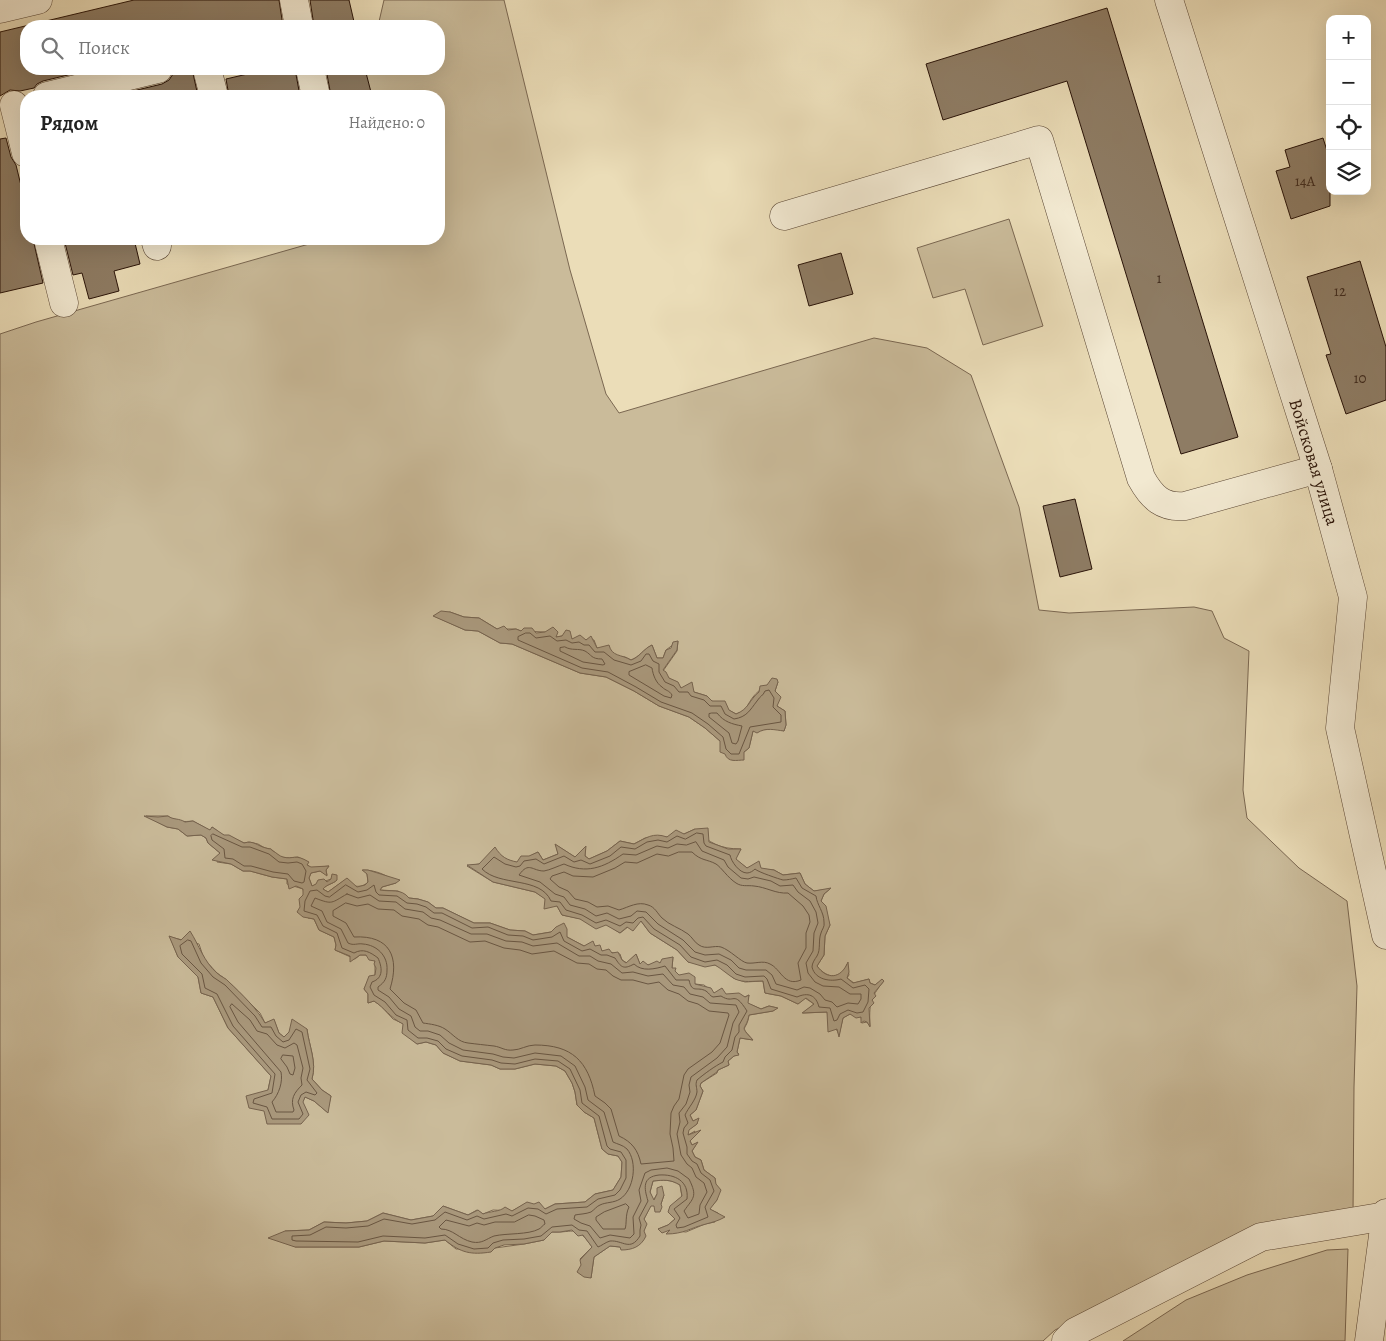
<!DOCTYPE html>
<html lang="ru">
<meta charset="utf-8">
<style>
:root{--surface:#fff;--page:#f6f6f6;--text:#222;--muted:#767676;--line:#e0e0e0}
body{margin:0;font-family:Alegreya,serif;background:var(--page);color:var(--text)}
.controls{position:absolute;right:15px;top:15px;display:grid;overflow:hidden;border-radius:10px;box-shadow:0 5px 20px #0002}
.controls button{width:45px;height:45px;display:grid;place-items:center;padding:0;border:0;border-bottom:1px solid var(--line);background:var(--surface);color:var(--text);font:25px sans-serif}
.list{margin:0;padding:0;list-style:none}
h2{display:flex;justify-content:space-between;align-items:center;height:65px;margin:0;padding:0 20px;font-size:21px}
h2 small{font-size:16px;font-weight:400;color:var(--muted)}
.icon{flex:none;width:28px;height:28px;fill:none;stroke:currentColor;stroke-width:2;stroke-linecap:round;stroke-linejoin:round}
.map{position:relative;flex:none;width:1386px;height:1341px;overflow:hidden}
.search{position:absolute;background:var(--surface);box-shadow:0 5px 20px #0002;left:20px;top:20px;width:425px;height:55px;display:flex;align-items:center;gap:12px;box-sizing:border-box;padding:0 18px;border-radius:20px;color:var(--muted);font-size:19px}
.panel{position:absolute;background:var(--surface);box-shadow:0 5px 20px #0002;left:20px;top:90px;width:425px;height:155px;border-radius:20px}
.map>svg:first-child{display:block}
.green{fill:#cabb9a;stroke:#7a6751;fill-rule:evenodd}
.water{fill:#a9987c;stroke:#76634e}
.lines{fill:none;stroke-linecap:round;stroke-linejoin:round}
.shore{stroke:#695642;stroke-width:1}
.building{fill:#8e7c64;stroke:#291308}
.minor-casing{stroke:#5a4634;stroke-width:29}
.minor{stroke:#f2e9d1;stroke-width:28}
.labels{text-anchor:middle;stroke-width:4;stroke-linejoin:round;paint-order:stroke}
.number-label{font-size:15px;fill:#422d1f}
.street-label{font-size:18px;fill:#291308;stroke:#f2e9d1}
</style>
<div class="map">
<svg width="1386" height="1341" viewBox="0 0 1386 1341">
<rect width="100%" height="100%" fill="#ebddb8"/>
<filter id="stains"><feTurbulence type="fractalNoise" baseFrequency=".004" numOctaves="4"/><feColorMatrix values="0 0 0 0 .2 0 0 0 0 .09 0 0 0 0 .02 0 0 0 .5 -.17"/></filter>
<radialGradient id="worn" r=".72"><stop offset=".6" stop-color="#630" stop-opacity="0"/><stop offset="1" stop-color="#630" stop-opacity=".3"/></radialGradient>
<g class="green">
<path d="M384,0h120l66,270 36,124 13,19 255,-75 53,10 44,27 48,132 20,103 30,3 125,-6 18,4 12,27 25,13 -6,139 4,28 52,50 48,33 10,85 -3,101 -1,127 -170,56 -128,60 -12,11h-1043v-1007l36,-12 287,-82v-1h116v-143h-79l7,-27h72v-43h-61zM450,612l14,5 15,1 18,11h19l5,2 24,1 11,5 6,-1 10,3 22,1 3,8 14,3 5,5 9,1 6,3c8,-3 12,-10 21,-15l5,13h6l3,-8 12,-9 -1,10 -14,20 5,7 9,4 4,6 26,8 5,5 24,13c12,-4 10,-8 17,-17 6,-8 16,-13 25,-15l-3,9 2,15 8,5 1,14 -2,6 -8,-3 -23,3 -4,17 -5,4 -24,-11 -15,-13 -16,-11 -30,-11 -25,-15 -28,-14 -26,-4 -68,-29 -12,-1 -22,-12 -13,-1 -31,-14zM146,816h22c7,6 16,6 25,5l18,10 1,-4c4,2 7,6 11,8 7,3 14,4 21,8l5,-1 9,2 7,4 6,1 9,8 9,1 9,-1 10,5 -1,2 4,4 18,-2 -3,4 1,5 -7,-4 -9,2 -2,5 3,8 19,-7 6,1c-4,4 -10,4 -14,9l5,3 14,-10c10,3 18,8 26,0l-1,-8 -4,-4c12,0 25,5 33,13l-14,4 -2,3 18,1 11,7 9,1 10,3 8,6h7l31,15h16l20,7 15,1 8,4 18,-3 5,-5 11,10 17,9h11l7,5 18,3 2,6 5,3 9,-9 4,10c12,2 22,-1 33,-7l-1,11 7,8 5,-1 11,9 9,1 10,8 31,4 4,-2 -2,8 14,6 8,-3 8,2 -4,3 -24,4c-2,17 -11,9 4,25l-13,-2 -3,14 2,2 -5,2 -6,5 1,4 -11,5 -1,3 -16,10 -1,3 3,5 -7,19 -6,5 3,6 5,-2 -1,5 -9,6v5l7,-4 -5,10 2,4 5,-2 -5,8 3,6 6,3 3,10 11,8 2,22 -8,9 9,4 -3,9 -10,2 -19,8 -28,-3 10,-4 7,-6 1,-18 6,-4 -2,-12c-10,-6 -16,-5 -27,-4l-3,11 3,9 4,-7 7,1 -3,9 -6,2 -4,-1 -7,14v12l-24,16 -10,-1 -16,11 -3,21 -11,-19 12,-12c-16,-23 -17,-14 -40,-15l-8,8 -20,4 -29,4 -39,1 -11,-9 -20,3 -41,-2 -25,6h-64l-10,-16 24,-1 15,-8 22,1 21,-2 16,-8 28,7 22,-4 10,-10 25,9 9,-5 6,4 10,-4 19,1 15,-8 18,6 10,-5 30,-2 10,-8 18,-4 8,-13 1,-15 -4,-6 -10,-2 -6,-5 -8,-31 -10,-6 -7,-7 -2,-13 -3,-9 -7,-12 -9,-5 -21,-2 -20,5h-15l-9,-4 -31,-4 -17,-8 -7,-8 -10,-3 -9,2 -10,-9 -3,-11 -11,-5 -12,-13 -7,-5 -6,2v-9l-4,-5 3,-6 8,-7v-16l-9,-5h-6l-5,4 -20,-9 1,-5 -2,-8 -15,-7 -5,-11 -6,-1 -5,-29 -16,-5v-5l-15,-2 -22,-6h-7l-12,-7 -14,-2 3,-9 -12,-10 -2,-5 -5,-3 -14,1 -9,-7 -11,-2zM695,829c14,14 25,20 46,20l-6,10 12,9 27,2 9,5 17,-2 5,11 9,7 16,-2 -6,5 -3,7 9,24 -5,11 -1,19 -7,11c10,13 24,14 30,-2l2,11 -2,3 7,5 15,-4 1,4 5,2 7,-5 1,2c-13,16 -14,23 -13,44l-3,-4 -5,1 -1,-6 -11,-3 -7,4 -4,17c-3,-9 -11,-14 -12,-23l-24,1 11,-9 -9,-6 -7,6 -17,-8 -16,-3 -2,-12 -18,1 -12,-4 -9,-9 -9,-4 -27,-3 -11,-12 -27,-17 -9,-12 -13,6 -8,6 -14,-9 -44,-9 -5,-9 -22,-14 -42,-10 -26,-16 12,-2 20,-10 8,6 10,3 21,-11 5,8 15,-6 -2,-9 19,12 10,-10v9l4,3 18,-8 13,-10 14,3 11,-6 22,-1 17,-3zM170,937l29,7 5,15 13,14 11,8 32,32 5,10 9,-3 5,13 5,4 5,-4 18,-4c2,17 10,33 5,50l10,11 9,6 -4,16 -13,-11 -9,-4 -2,4 -35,-11 3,-14 -43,-48 -15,-31 -12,-4 -3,-16 -20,-20z"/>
<path d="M1009,219l34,107 -60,19 -18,-56 -32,9 -16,-50z"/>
<path d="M1348,1249l-3,92h-222l63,-41 61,-25 80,-25z"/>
</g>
<g class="water">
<path d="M441,611l9,1 14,5 15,1 18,11 7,-3 4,4 8,-1 5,2 3,-3h8l4,5 9,-1 8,-5 5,5 -2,5 6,-1 4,-6 4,1 2,8 8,-4 6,5 5,-4 6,12 12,-3c3,12 12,9 22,15 9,-3 12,-11 21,-15l5,13h6l3,-8 5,-2 2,-6 5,-1 -1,9 -14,20 3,2 3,6 9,4 3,6 11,-6 2,10 13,4 5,5h13l4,9 7,4c13,-5 13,-14 23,-22l1,-6 7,-1 5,-7 5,1 1,3 -3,9 6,6 -4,9 8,5 1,14 -2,6c-9,-1 -18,-4 -27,2l-4,-2 -4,17 -5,4v8c-7,0 -16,3 -19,-6l-5,-2v-11l-15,-13 -16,-11 -30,-11 -25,-15 -28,-14 -26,-4 -68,-29 -12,-1 -22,-12 -13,-1 -32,-14z"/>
<path d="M144,816l14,1 10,-1c5,4 11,2 17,6l8,-1 17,9 2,-3 12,8h5l15,8c10,-3 13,3 22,5 6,2 2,-1 7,3 4,2 6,5 10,6 11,3 11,-4 26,5l-2,3 4,2 18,-1 -3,4 1,6 -7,-5 -9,2 -2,5 3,8 4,-2 2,-4 6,-1 3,3 4,-3 1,-5 5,1v5c-4,4 -10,4 -14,9l5,3 19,-14 10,9 8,-2 3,-3 -1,-8 -5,-4h6l32,10 -4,3 -14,4 -2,3c11,2 21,-2 29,8l9,1 10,3 8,6h7l31,15h16l20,7 15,1 8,4 18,-3 5,-5 8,-4 3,6v8l17,9 9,-5 2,5 5,-1 2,6 7,-2 3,4 6,-1 4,8 4,3 10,-9 4,10 3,-3 5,4 9,-4 3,2 2,-4 11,-2 -1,11h4l-1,3 4,4 10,-2 6,4v7l16,4 3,5 8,-5 4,6 13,-1 6,4 4,-2 -1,8 13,6 8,-3 9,2 -5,3 -24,4c-3,17 -11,9 4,25l-13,-2 -3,14 2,3 -5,1 -6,5 1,4 -11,5 -1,2 -16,11 -1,3 3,5 -7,19 -6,5 3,6 6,-3 -2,6 -8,6 -1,5 13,-5 -11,11 2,4 6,-3 -6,9 3,6 6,3 3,10 11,8 1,6 5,6 -4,10 -7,9 15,8c-7,4 -12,5 -19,7 -16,4 -22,10 -40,10l4,-4 -8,3 -4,-4 10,-4 7,-6 -7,-7 2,-6 12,-10 -2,-11c-10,-6 -16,-5 -27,-4l-3,11 4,8 3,-6v-6l5,-2 2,9 -3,9 1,3 -2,5h-5l-1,-6h-3l-7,13 3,5 -3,7 2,5c-5,11 -14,14 -25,14l-1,-3 -10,-1 -16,11 -3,21 -7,-1 -7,-5 4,-7 -1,-5 12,-13 -9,-12 -5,1 -6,-6 -12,2h-8l-8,8 -20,4 -20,1 -9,3 -4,4c-20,3 -30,1 -46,-12l-20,3 -41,-2 -25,6h-64l-27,-9 17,-7 24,-1 15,-8 22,1 21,-2 16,-8 28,7 22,-4 10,-10 25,9 10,-5 5,4c7,-3 17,-2 22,-7l7,4 15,-9 7,2 5,-2 6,7 10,-5 30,-2 10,-8 18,-4 8,-13 1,-15 -4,-6 -10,-2 -6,-5 -8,-31 -10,-6 -7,-7 -2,-13 -3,-9 -7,-12 -9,-5 -21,-2 -20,5h-15l-9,-4 -31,-4 -17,-8 -7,-8 -10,-3 -9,2 -15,-11 1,-9c-14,-7 -17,-15 -29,-23l-6,2v-9l-4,-5 5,-13 6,-1 1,-7 -2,-4 1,-3 -6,-1 -3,-5h-6l-10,7v-6l-15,-6 1,-5 -2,-8 -15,-7 -5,-11 -11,-2 -6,-5 3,-5 -1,-8 4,-4v-6l-7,-3 -7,3 -2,-10 -15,-2 -22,-6h-7l-12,-7 -19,-4 8,-7 -12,-10 -2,-5 -5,-3 -14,1 -9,-7 -11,-2z"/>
<path d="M708,828l1,14 19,7h13l-5,10 11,9 12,-7 2,7 13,2 9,5 17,-2 5,11 9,7 17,-3 -7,6 -3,7 5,5 4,19 -5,11 -1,19 -7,11c10,14 24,13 31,-4l1,10 -2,6 6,5 16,-4 1,4 5,2 7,-6 2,2 -10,12 2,3 -4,4 2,3 -5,5 1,19 -3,-5 -3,-1 -3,2v-6l-5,1 -6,-4 -7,4 -4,19 -2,-8 -9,3 -1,-20 -25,1 12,-9 -8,-6 -8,6 -17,-8 -16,-3 -2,-12c-10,0 -19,2 -28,-2 -7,-4 -13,-10 -20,-14l-10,2 -17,-5 -11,-12 -27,-17 -9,-12 -8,10 -6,-4 -7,6 -14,-8 -10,4 -16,-10 -18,-4 -5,-9 -13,3 1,-10 -10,-7 -42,-10 -26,-17 12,-1 16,-17c6,10 12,13 22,15l4,-6h8l9,-4 5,8 15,-6 -3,-10 20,13 11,-11 -1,10 4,3 18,-8 13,-10 14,3c12,-6 19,-12 33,-7l9,-7 8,4 11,-5z"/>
<path d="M190,931c9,14 14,31 27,42 4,4 9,5 12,9 12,11 29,28 36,41l9,-4 5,14 5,4 5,-5 3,-13 15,10c2,17 10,33 5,50l10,11 9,6 -3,17 -14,-12 -9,-4 -2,5 6,13 -8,9h-34l-3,-13 -15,-3 -3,-12 22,-6 3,-14 -43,-48 -15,-31 -12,-4 -3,-16 -20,-20 -9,-21 12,4z"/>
</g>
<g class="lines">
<g class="shore">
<path d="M526,633h4l6,5 14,-2 7,5 9,-1 6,3 7,-1 5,3h5l6,7h9l10,8 17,5 10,-4 5,-7h3l4,7 6,3v8l6,10 9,4 5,6h9l3,4 13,4 6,6h11l4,8 9,5c13,-2 16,-9 23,-18 3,-5 6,-5 8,-10l4,-1 5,8 -1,9 8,8v7l-31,5 -11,27h-8l-5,-5 -3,-12 -15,-13 -16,-11 -31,-11 -25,-15 -28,-15 -26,-4 -64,-28v-3z"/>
<path d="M565,647c7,4 13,1 20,4 7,4 6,8 17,8l3,5 -2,1 -20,-3 -23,-11v-3z"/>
<path d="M646,665l6,3c1,7 4,15 10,19 4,4 7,3 10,8l-1,3 -7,-2 -35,-21v-3z"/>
<path d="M712,713h5c7,9 15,11 25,13l-4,15 -2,3 -4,-1 -3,-10 -20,-16v-3z"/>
<path d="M697,833l6,1 1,9 2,3 24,9c1,6 9,18 17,18 3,0 6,-2 8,-4 3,3 24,10 28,11 4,0 9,-1 13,-2l6,10 14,8c1,9 8,16 8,26 1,5 -2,7 -3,11 -3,8 0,16 -4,23 -2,3 -5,7 -5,11 3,13 19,15 29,12l12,9 12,-3 4,4 -1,13 -5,10 -6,1 -9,-3 -8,4 -3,6 -3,1 -4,-13 -11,-1c-3,-12 -11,-15 -22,-10l-26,-8 -4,-10 -3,-3 -19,1 -9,-3 -9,-9 -10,-5 -12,2 -14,-5 -11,-12 -26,-16 -11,-12 -5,1 -5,5 -7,-1 -6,4 -14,-6 -10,3 -14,-8 -16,-5 -6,-8 -9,-1c-11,-25 -51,-14 -69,-32l12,-12 11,7 11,3 4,-1 4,-5 12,-2 8,5 20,-8 10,6 7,-2 9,4 20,-8 11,-9 14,2 12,-7 11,-2 9,2 10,-6 8,3z"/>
<path d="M213,834l29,13h8l19,7 10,8 9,1 9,-1 5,2 4,7 -2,11 -2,1 -8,-2 -6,-7 -15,-2 -22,-6h-7l-11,-7 -8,-1 -1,-9 -12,-9 -1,-4z"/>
<path d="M696,842l6,9 22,9 4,7 13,11 7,1 6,-2 17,4 9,5 13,-1 5,7 12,9 6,11 2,11 -4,10 -1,18 -7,12 2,10 7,9 8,4 16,1 11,7h11v5l-3,5 -10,-1 -11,4 -5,-5 -7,-2 -5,-6 -10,-6 -6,-1 -7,3 -21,-6 -4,-9 -6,-5h-20l-7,-2 -8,-8 -12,-6 -14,1 -10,-3 -12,-12 -25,-16 -12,-12 -9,-1 -6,5 -12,3 -12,-6 -11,3 -11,-7 -15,-4 -6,-8 -9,-3 -15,-12 -21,-7c10,-14 13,-4 25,-4 6,-1 14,-5 20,-7 22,10 39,4 59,-10l13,1 21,-9 11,2 9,-4 9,1z"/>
<path d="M679,852h13c9,9 15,7 24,12 5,3 12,14 20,19 6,4 11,2 18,3 12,1 22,8 34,7l15,13 6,9 1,7 -4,11v15l-8,15 3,17c-17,7 -20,-11 -31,-16 -7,-4 -15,0 -23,-1 -6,-1 -17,-13 -26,-16 -7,-2 -15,3 -22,-2 -4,-2 -7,-8 -11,-11 -8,-6 -19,-9 -26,-16 -5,-5 -7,-11 -14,-13 -10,-4 -19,2 -29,5l-11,-4 -11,1 -9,-5 -13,-3 -7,-8 -9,-4 -9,-8 2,-3 12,-4 9,4 20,1 22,-9 10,-6 12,1 20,-9 11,2z"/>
<path d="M346,885l12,7 9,-2 7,-5 2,7 3,3 18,1 10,7 10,1 9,3 8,6h8l30,15 16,-1 20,8 15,1 10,4 19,-3 8,-5 4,9 18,10 8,-2 11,6h6l8,3c6,9 8,12 19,6 8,8 21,5 31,2l11,14h13c3,14 8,6 17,11 3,2 4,5 7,6l8,-1c14,9 12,-7 26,15l-8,14v7l-4,5 -3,13 -7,7 -2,5c-8,4 -19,12 -26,18 -2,5 0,7 0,12 -1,8 -9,16 -12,23l3,8 -4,5 -1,5 4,14v7l5,7 5,3 4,9 9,7 4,11 -9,16 3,10 -24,10 -7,1 -1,-3 4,-7 -6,-9 13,-10c2,-18 -12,-25 -28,-24 -17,2 -15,13 -11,26l-9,17 2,7 -1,5v6c-10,16 -17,4 -30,5 -4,1 -9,5 -12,6l-11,-16 -8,-1 -7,-5 -20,2 -11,9 -17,3 -21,1 -10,3 -5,5 -14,1 -16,-5 -13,-9 -20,3 -42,-2 -25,6 -62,-1 -4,-1v-4l18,-1 16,-8 20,1 22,-2 16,-7 28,5 23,-4 10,-8 22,8 10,-4 7,3 22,-5 6,2 16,-8 10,1 8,5 11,-5 30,-2 11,-8 17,-4 5,-5 6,-12v-18l-5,-8 -11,-3 -3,-3 -8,-30 -17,-13 -2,-13 -10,-21 -12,-8 -23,-2 -20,5 -14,-1 -9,-3 -30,-4 -16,-7 -8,-8 -11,-3h-9l-10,-8 -1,-10 -11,-5 -11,-13 -11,-7 -4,-8 2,-5c12,-4 10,-15 6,-24 -8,-6 -15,-10 -24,-5l-12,-5 -5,-15 -14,-7 -6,-11 -13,-4 1,-10 5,-10 7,-1 8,6 4,1z"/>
<path d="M347,894l11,4 12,-3 9,6 17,1 9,7 18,3 8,6 9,2 31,14h16l19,7 16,1 11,4 24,-3 22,13h11l8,5 13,3 11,9 11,-1 15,4 15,-2 10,11 11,2 6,7 13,3 7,6 26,2 3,7 -6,11 -6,24 -10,11 -26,19 -2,8 1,7 -4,12 -7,9 1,9 -3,12 4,21 6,9 5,4 4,9 8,6 3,9 -7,13 -1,9 -11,4 -4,-7c9,-13 14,-14 5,-32l-11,-8 -11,-3 -16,2 -6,3 -6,17 2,11 -8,16 1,17 -4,4 -20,-3 -10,3 -10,-12 -9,-3 -7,-4 1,-4c5,-1 11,-1 16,-3 3,-2 6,-6 9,-7 6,-3 14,-2 20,-6 14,-9 18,-37 7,-50 -4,-4 -10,-5 -14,-7l-9,-30 -16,-12 -3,-13 -10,-21 -14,-10 -26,-3 -21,5 -11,-1 -10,-3 -30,-4 -14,-7 -9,-8 -12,-4h-8l-5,-4 -4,-11 -12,-7 -10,-12 -11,-7v-3c7,-5 9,-9 9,-17 1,-14 -10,-25 -24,-26 -6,-1 -9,2 -15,-1l-7,-14 -14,-7 -5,-11 -11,-5 4,-8c18,7 16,5 32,-4z"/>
<path d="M346,903l11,3 11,-2 10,5 16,1 8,6 17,3 9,6 10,2 32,15 15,-1 19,7 16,2 12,4 22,-3 23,12 12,1 8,5 9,1 7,6 8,4h12l15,4 11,-2 9,8 11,4 9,7 10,3 11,7 19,2 1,2 -9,28 -8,9 -24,17 -4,6 -5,24 -5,7 -3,7 -1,21 3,14 1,13 -33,3c-3,-14 -9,-22 -22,-28l-8,-27 -6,-6 -10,-7c-7,-35 -23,-51 -60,-51 -8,0 -15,5 -22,5 -8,1 -12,-3 -19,-4 -9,-1 -18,-2 -26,-3 -10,-1 -15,-9 -23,-14 -6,-4 -15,-5 -22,-6l-7,-13 -12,-7 -14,-14c10,-32 0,-54 -36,-52l-8,-14 -13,-7v-5z"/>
<path d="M188,940l3,1 10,22 12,14 12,8 30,31 7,11h9l5,9 7,6 6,-2 7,-11 6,3 8,37 -3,11 10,13 -2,2 -9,-3 -5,3 -3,7 5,12 -4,5h-27l-5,-12 -14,-4 1,-4 18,-6 3,-19 -42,-48 -16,-32 -12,-6 -3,-14 -20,-20 -2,-8z"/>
<path d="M232,1004l18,16 7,11 10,3 10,11 8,3 9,-5 3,2 6,23 -2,10 1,7c-8,8 -12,14 -8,25l-1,2h-17l-4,-10c7,-8 11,-20 9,-30l-43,-50 -8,-15z"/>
<path d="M283,1055l10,1 2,12 -2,7 -3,-1 -3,-7 -6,-8z"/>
<path d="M626,1204l3,3c-4,8 -2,17 -4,22h-22l-7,-9v-3l8,-5z"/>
<path d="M529,1215l6,1 9,4 1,4c-1,0 -5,5 -6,5 -11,6 -32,4 -45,7 -8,3 -12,8 -22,6 -13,-3 -19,-13 -31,-13l-2,-2 7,-7 23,6 8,-3 7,2 11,-3h19z"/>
</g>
</g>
<g class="building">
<path d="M134,0h145l4,26h-257v43h67l-50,12 -6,3 -3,4 -14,3 -10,-1 -10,6v-64z"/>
<path d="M310,0h39l6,26h-41z"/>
<path d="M1107,8l131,429 -57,17 -114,-373 -124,39 -17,-56z"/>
<path d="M173,69h19l6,27h-86l50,-12 7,-4 4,-6z"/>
<path d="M269,69h26l5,27h-71l-3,-17z"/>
<path d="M326,69h39l7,27h-41z"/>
<path d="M6,138l5,19 5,8 10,41v33h7l10,44 -43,10v-154z"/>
<path d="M1323,138l7,22v46l-39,13 -15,-48 14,-4 -5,-17z"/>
<path d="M64,239h70l6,25 -26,7 5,20 -30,8 -7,-26 -9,2z"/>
<path d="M841,253l12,41 -44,12 -11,-41z"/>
<path d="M1360,261l26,86v53l-40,14 -20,-59 5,-1 -24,-77z"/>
<path d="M1075,499l17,70 -32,8 -17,-71z"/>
</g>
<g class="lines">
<g class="minor-casing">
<g id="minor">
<path d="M294,0l5,26"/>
<path d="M1169,0l149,469 35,128 -13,131 46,207"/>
<path d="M0,9l38,-9"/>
<path d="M207,69l7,27"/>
<path d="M310,69l6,27"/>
<path d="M47,96l111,-27"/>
<path d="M14,105l12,48"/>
<path d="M784,216l255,-76 102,338c11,20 22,30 44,28l133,-37"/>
<path d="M48,239l16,64"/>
<path d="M155,239l2,7"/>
<path d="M1066,1341l9,-9 186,-95 125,-21"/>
<path d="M1369,1341l17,-128"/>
</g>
</g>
<use href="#minor" class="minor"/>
</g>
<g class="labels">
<g class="number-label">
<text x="1305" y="186">14А</text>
<text x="1159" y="283">1</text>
<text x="1340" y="296">12</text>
<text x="1360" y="383">10</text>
</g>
<g class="street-label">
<text transform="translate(1314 462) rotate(73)" y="6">Войсковая улица</text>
</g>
</g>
<rect width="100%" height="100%" filter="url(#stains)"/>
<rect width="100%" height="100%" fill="url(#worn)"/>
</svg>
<div class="controls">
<button>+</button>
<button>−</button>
<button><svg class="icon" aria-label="locate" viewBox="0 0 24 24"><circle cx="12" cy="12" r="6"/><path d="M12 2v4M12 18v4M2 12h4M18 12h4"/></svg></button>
<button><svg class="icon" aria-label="layers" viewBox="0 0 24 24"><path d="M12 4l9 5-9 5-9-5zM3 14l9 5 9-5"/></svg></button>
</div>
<div class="search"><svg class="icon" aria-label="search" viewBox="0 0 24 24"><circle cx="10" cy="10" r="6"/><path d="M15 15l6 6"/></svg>Поиск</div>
<section class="panel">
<h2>Рядом<small>Найдено: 0</small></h2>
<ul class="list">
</ul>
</section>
</div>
